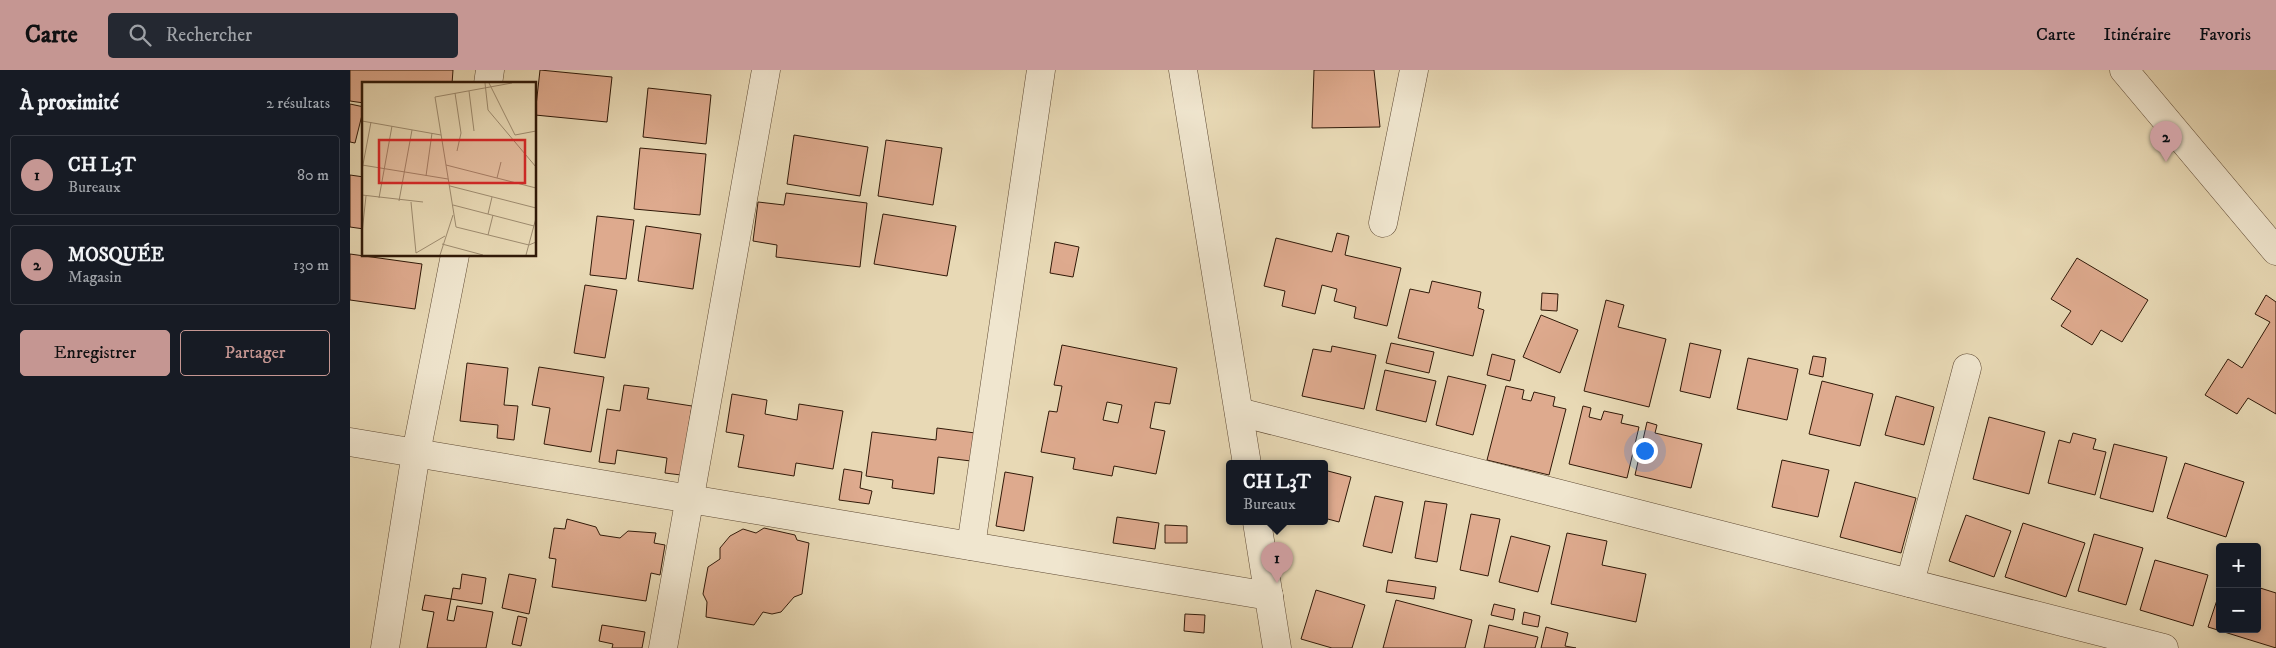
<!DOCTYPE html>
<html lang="fr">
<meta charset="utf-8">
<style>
:root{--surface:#171b24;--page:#242831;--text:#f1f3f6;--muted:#9ea1a6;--line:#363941;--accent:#c59692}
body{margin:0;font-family:"IM FELL DW Pica",serif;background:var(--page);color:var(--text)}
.controls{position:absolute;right:15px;bottom:15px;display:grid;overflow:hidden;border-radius:5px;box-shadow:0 2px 8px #0003}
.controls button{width:45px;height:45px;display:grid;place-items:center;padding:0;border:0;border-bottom:1px solid var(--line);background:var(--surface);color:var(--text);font:25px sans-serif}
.you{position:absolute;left:1294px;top:380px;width:18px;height:18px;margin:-12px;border:4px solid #fff;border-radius:50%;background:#1a73e8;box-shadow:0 0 0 8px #1a73e833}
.badge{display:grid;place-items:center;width:32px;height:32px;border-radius:50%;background:var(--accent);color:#111;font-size:16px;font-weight:700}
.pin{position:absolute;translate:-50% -41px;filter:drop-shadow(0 1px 2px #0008)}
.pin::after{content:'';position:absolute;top:26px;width:18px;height:15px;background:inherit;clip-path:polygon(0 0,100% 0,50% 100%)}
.popup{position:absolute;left:876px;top:390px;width:102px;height:65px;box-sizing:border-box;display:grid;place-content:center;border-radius:5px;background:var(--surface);filter:drop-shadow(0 1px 4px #0005);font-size:16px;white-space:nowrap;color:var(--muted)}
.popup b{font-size:19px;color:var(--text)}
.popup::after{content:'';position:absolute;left:50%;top:100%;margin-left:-10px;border:10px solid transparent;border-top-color:var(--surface)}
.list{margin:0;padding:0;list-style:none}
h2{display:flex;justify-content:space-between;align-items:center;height:65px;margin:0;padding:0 20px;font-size:21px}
h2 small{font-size:16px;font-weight:400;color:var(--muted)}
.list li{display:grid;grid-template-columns:32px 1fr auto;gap:15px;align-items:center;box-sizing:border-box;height:80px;margin:0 10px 10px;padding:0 10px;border:1px solid var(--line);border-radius:5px}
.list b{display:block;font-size:19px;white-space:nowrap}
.list p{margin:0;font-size:16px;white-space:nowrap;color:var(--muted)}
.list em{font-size:16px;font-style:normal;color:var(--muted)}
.actions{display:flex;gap:10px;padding:15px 20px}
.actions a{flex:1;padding:11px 0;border:1px solid var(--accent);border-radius:5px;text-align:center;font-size:18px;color:var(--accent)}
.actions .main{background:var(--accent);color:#111}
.icon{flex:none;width:28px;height:28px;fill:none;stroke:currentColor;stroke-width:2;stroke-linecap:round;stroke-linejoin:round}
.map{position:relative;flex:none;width:1926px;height:578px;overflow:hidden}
header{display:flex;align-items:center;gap:30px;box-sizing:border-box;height:70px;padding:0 25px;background:var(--accent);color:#111}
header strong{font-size:24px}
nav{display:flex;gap:28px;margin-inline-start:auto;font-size:18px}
.search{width:350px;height:45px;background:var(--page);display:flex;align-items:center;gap:12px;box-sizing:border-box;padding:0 18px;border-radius:5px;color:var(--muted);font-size:19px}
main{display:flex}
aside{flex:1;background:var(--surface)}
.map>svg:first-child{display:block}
.building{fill:#deaa8e;stroke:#301908;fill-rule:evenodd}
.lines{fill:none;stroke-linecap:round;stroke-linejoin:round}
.street-casing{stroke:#5e4933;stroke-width:29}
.street{stroke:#f0e6cf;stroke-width:28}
.inset-road{fill:none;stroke:#9e8c70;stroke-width:1}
.view{fill:#d62828;fill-opacity:0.15;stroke:#d62828;stroke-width:2.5}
.inset-edge{fill:none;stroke:#301908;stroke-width:2.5}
</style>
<header>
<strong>Carte</strong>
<div class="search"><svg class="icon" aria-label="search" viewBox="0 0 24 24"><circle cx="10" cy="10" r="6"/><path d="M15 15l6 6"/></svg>Rechercher</div>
<nav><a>Carte</a><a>Itinéraire</a><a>Favoris</a></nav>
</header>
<main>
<aside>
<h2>À proximité<small>2 résultats</small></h2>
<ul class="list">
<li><span class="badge">1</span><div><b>CH L3T</b><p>Bureaux</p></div><em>80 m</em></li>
<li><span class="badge">2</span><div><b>MOSQUÉE</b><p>Magasin</p></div><em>130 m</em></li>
</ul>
<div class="actions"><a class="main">Enregistrer</a><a>Partager</a></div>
</aside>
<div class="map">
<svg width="1926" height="578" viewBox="0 0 1926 578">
<rect width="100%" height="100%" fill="#e8d9b5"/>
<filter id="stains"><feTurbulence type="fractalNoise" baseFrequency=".004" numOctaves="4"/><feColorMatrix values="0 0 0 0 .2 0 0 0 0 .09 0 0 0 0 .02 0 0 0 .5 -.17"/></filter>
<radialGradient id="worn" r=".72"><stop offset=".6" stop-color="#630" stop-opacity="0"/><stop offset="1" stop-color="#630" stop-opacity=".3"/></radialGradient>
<g class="building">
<path d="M0,0h103l-1,14h-88v19l-14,-2z"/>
<path d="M190,0l72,7 -5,45 -72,-7z"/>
<path d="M964,0h60l6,57 -68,1z"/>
<path d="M298,18l63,7 -5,49 -63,-7z"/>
<path d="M0,34l14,3 -9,36 -5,-1z"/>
<path d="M444,65l74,12 -8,49 -73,-12z"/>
<path d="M536,70l56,8 -9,57 -55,-9z"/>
<path d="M290,78l66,6 -6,61 -66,-6z"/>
<path d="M0,105l14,2v52l-14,-2z"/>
<path d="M436,123l81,10 -7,64 -84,-10 1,-12 -24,-4 5,-39 26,3z"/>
<path d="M533,144l73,12 -9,50 -73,-12z"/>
<path d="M247,146l37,4 -8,59 -36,-4z"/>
<path d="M296,156l55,8 -8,55 -55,-8z"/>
<path d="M987,163l12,3 -4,19 56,13 -14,58 -33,-8 2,-11 -22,-6 3,-12 -15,-4 -7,29 -33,-8 3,-15 -21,-5 12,-48 56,14z"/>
<path d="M705,172l24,5 -6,30 -23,-4z"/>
<path d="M0,184l72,10 -7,45 -65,-9z"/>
<path d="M1727,188l71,42 -26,42 -21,-12 -9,15 -31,-19 10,-15 -20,-12z"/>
<path d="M1082,211l49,11 -3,16 6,2 -11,46 -75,-18 12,-49 19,4z"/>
<path d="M235,215l32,5 -12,68 -31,-5z"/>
<path d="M1192,223l16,1 -1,17 -16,-1z"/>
<path d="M1916,225l10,7v112l-28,-16 -11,16 -32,-19 23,-36 14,9 28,-46 -15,-8z"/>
<path d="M1256,230l18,5 -6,22 48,12 -17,68 -65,-16z"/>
<path d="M1191,245l37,15 -18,43 -37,-16z"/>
<path d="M1041,273l43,9 -5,21 -43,-10z"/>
<path d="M1340,273l31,7 -11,48 -30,-7z"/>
<path d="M712,275l115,23 -7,36 -15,-2 -5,26 15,3 -9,43 -42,-8 -2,10 -39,-7 2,-11 -34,-6 8,-41 8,1 5,-26 -8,-1zM757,332l15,3 -4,18 -15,-3z"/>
<path d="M982,276l44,9 -12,54 -62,-13 11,-47 18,3z"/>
<path d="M1142,284l23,6 -5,21 -23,-6z"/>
<path d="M1463,286l13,2 -3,19 -14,-3z"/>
<path d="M1398,288l50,11 -11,51 -50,-11z"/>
<path d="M117,293l41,5 -4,37 14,1 -4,34 -17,-2 1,-13 -38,-4z"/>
<path d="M189,297l65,10 -13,75 -47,-8 6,-36 -18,-3z"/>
<path d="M1035,300l51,11 -10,41 -50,-12z"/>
<path d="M1098,306l38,9 -13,50 -37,-10z"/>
<path d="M1472,311l51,13 -13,52 -51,-12z"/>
<path d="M274,315l25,3 -2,11 45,7 -11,69 -16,-2 2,-15 -50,-8 -2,14 -16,-2 8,-53 13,2z"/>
<path d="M1156,316l18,4 -2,9 9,2 3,-9 21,5 -2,9 13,3 -17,66 -62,-15z"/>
<path d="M382,324l35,6 -2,14 32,6 2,-16 44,7 -10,58 -37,-6 -2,13 -56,-9 6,-32 -18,-3z"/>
<path d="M1546,326l38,11 -10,38 -39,-10z"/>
<path d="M1233,336l8,2 -2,9 12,3 3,-9 19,4 -2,8 18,4 -12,51 -58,-14z"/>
<path d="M1639,347l56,15 -16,62 -56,-15z"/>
<path d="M1297,352l10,3 -2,8 47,11 -11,44 -56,-13z"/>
<path d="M587,358l38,5 -4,28 -33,-4 -4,37 -42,-6 1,-8 -27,-4 6,-44 64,8z"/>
<path d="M1723,363l23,6 -3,10 13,3 -11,43 -47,-12 11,-43 11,3z"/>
<path d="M1764,374l53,13 -14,55 -53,-14z"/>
<path d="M1432,390l47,10 -11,47 -46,-10z"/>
<path d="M1835,393l59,19 -18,55 -59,-19z"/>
<path d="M494,399l18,3 -2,16 12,3 -3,13 -30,-4z"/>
<path d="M974,400l27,7 -12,45 -15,-4z"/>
<path d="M655,402l28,5 -9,54 -28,-5z"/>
<path d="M1505,412l61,16 -15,55 -61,-16z"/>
<path d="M1025,426l28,6 -11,51 -29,-7z"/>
<path d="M1075,431l22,3 -10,58 -22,-4z"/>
<path d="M1121,444l29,5 -12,57 -28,-6z"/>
<path d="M1616,445l45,16 -17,46 -45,-16z"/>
<path d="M767,447l42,6 -4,26 -42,-6z"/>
<path d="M217,449l29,8 4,8 20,3 8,-7 28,2 -2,10 11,2 -5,30 -9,-2 -5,28 -94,-14 4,-28 -7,-1 5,-30 11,1z"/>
<path d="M1673,453l62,20 -19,54 -61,-20z"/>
<path d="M815,455l22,1v17h-22z"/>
<path d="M414,458l31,7 2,5 12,3 -7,51 -8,3 -13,15 -9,2 -9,-2 -9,13 -48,-8 1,-15 -4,-8 5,-27 12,-8v-11l10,-12 13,-7 13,4z"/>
<path d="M1217,463l40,8 -5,24 44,9 -10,48 -85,-18z"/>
<path d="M1744,464l49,14 -17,57 -48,-14z"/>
<path d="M1161,466l39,10 -12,46 -39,-10z"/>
<path d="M1805,490l53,15 -15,51 -53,-16z"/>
<path d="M112,504l24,4 -4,26 -31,-5 2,-11 7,1z"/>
<path d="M159,504l27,5 -7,35 -27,-6z"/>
<path d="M1038,510l48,7 -2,12 -48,-7z"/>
<path d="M1907,517l19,6v55l-68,-21 12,-36v38h37z"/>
<path d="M966,520l49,15 -13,43h-20l-31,-9z"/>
<path d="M75,525l26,4 -4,21 7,1 3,-15 36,6 -7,36h-59l7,-36 -12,-2z"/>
<path d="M1046,530l76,20 -7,28h-82z"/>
<path d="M1144,534l21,5 -2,11 -22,-5z"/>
<path d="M1174,542l16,4 -2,11 -16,-3z"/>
<path d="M835,544l20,1 -1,18 -20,-2z"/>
<path d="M168,546l9,2 -6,28 -9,-2z"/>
<path d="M252,555l43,7 -3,16h-30l1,-4 -14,-3z"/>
<path d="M1139,555l49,12 -3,11h-51z"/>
<path d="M1196,557l22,6 -3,13 11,2h-35z"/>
</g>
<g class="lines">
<g class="street-casing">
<g id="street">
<path d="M833,0l64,394"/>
<path d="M1774,0l152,181"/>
<path d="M138,14l2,-14"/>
<path d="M1033,153l31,-153"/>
<path d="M889,342l925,236"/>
<path d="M0,372l919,154"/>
<path d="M907,452l20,126"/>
<path d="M621,476l70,-476"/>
<path d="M1560,513l57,-215"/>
<path d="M35,578l31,-195 39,-198"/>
<path d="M313,578l103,-578"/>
</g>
</g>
<use href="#street" class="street"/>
</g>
<g transform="translate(12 12)">
<rect width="174" height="174" fill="#e8d9b5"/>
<path class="inset-road" d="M123,1l3,27 48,57M127,1l26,52M150,1l-77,14 21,130 73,18 7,-3M107,9l5,40M93,11l6,40 -4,18M0,39l79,14M153,53l21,-4M0,83l86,14M84,83l90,23M0,88l9,-48M64,94l6,-43M135,96l4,-16M88,104l86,22M0,113l61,7M17,116l13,-72M37,119l13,-71M49,120l5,51 29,-17M91,123l81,21M126,132l4,-17M0,151l4,-37M126,153l5,-20M80,162l41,11M78,173l13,-40M164,173l10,-37"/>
<path class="view" d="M17,58h146v43h-146z"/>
<rect width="174" height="174" class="inset-edge"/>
</g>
<rect width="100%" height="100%" filter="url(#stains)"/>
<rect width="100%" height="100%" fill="url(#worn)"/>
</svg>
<div class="controls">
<button>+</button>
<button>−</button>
</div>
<div class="you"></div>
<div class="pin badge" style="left:927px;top:513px">1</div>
<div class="popup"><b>CH L3T</b>Bureaux</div>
<div class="pin badge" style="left:1816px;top:92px">2</div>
</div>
</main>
